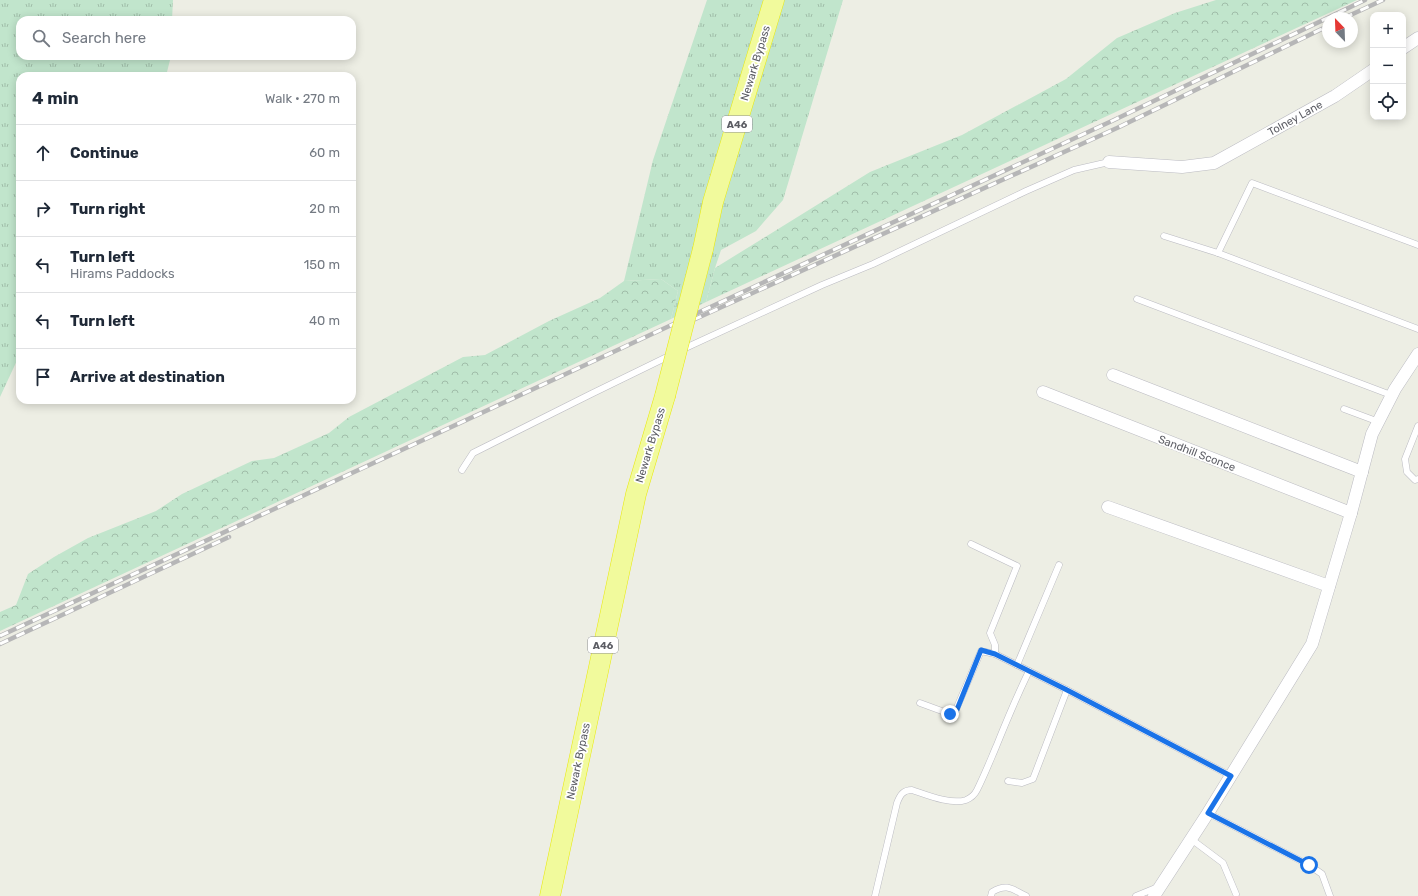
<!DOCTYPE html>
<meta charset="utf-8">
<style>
:root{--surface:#fff;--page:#f2f2f3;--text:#1f2937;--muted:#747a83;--line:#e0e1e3}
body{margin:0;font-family:Rubik,sans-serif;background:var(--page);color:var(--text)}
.controls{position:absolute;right:12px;top:12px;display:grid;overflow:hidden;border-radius:8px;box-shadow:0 2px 10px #0003}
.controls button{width:36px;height:36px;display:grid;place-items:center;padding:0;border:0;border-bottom:1px solid var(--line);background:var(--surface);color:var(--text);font:20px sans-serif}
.compass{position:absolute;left:1322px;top:12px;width:36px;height:36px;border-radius:50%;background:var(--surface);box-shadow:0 2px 10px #0003;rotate:337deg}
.stop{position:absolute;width:12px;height:12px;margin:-9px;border:3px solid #1a73e8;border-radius:50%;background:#fff}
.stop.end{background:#1a73e8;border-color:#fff;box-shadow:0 1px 4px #0008}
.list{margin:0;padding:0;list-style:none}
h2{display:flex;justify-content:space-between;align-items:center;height:52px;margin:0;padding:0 16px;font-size:17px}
h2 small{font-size:13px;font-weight:400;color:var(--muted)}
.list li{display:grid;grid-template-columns:26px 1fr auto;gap:12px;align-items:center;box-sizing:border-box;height:56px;padding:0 16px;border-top:1px solid var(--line)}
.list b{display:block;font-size:15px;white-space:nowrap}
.list p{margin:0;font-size:13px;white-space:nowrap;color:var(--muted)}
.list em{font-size:13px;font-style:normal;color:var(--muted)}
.icon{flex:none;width:22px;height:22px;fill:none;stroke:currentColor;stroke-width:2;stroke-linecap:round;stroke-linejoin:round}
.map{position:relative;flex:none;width:1418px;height:896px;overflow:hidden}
.search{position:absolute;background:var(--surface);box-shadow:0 2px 10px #0003;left:16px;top:16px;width:340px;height:44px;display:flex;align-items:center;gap:10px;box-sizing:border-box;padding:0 14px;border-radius:12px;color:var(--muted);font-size:15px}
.panel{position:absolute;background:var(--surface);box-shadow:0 2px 10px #0003;left:16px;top:72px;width:340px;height:332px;border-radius:12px}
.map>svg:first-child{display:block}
.grass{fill:url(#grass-tufts)}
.forest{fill:url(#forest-crowns)}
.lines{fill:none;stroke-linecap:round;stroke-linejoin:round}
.service-casing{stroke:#bbbbc2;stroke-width:7}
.minor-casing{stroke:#bbbbc2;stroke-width:13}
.trunk-casing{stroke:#e9ea08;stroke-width:21}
.service{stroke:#fff;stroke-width:6}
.minor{stroke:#fff;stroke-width:12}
.trunk{stroke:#f1fa9c;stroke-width:20}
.rail-casing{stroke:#b6b6b7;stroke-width:4.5}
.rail{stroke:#fff;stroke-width:3;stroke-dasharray:9;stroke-linecap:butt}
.trunk-bridge-casing{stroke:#e9ea08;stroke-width:21;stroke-linecap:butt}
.trunk-bridge{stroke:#f1fa9c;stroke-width:20}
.route{stroke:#1a73e8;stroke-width:5}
.labels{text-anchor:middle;stroke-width:3.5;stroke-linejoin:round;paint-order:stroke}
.shield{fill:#fff;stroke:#8d8e92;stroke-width:1}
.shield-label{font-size:10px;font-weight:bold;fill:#5c5d64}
.street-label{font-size:11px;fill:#5c5d64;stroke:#fff}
</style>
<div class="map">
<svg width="1418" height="896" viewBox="0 0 1418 896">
<defs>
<pattern id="grass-tufts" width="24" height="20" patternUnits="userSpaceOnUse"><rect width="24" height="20" fill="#c1e5cc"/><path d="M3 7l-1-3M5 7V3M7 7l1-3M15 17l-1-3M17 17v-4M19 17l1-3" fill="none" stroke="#a0bda9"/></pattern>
<pattern id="forest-crowns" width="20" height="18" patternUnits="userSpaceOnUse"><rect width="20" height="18" fill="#c1e5cc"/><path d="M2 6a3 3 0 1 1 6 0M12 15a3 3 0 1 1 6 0" fill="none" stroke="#a0bda9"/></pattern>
</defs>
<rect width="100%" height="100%" fill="#edeee4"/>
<g class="grass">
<path d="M0,0h173l-1,20h-152v36h151l-5,20h-146v278l-20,43z"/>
<path d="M707,0h136l-60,200 -27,31 -35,19 -6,18 -9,34 -35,17 7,-28 -17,-12 -37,2 29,-121z"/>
</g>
<g class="forest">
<path d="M1216,0h141l-651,302 9,-34 155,-96 92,-37 104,-56 51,-41 58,-25z"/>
<path d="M661,279l17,12 -7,28 -671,312v-19l16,-7 12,-31 26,-17 34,-19 68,-27 26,-17 70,-33 22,-3 55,-25 20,-16 114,-60 22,-2 64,-34 51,-23 24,-17z"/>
</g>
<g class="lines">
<g class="service-casing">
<g id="service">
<path d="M1164,236l54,17"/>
<path d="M1418,245l-166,-62 -34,70 200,76"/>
<path d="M1137,299l254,96"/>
<path d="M681,350l141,-65 51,-21 153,-73 48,-21 35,-8"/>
<path d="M1344,409l35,13"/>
<path d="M1418,426l-13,33 2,13 8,8 3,-1"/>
<path d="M462,470l11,-17 118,-59 80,-39"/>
<path d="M971,544l46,22 -27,67 5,12v9"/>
<path d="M1017,665l42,-100"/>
<path d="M920,703l30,11 5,-2 26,-61 14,3 72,36 164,86"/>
<path d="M1008,781l14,2 11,-4 34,-89"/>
<path d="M1208,813l101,52 13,9 8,22"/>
<path d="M1191,839l32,24 13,31"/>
<path d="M875,896l22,-93c3,-8 6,-13 15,-13 15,5 39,15 54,10 5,-2 9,-6 11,-10 7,-14 13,-29 19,-43 10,-25 21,-51 33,-76"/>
<path d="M991,896l1,-4c15,-9 20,-3 34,4"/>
<path d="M1136,896l22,-9"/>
</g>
</g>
<g class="minor-casing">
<g id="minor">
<path d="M1403,48l15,-10"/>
<path d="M1109,162l73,5 32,-4 121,-67 38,-26"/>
<path d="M1113,375l249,97"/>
<path d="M1043,392l308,121"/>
<path d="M1108,507l221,79"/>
<path d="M1154,896l54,-83 104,-169 39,-131 21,-79 23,-45 23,-35"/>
</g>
</g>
<g class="trunk-casing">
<g id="trunk">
<path d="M703,249l10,-47 61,-202"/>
<path d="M550,896l86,-402 29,-98"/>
</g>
</g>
<use href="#service" class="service"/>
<use href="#minor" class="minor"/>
<use href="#trunk" class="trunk"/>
<g class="rail-casing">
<g id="rail">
<path d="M1344,18l39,-18"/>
<path d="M693,320l424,-192 211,-102"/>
<path d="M0,636l1114,-516 251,-120"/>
<path d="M0,644l229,-107"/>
</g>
</g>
<use href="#rail" class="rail"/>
<g class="trunk-bridge-casing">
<path id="trunk-bridge" d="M665,396l38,-147"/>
</g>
<use href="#trunk-bridge" class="trunk-bridge"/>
</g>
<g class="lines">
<path class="route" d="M950,714l6,-2 25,-62 14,4 72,36 164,86 -23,37 101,52"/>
</g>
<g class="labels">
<g class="shield">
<rect x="722" y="116" width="30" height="16" rx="3"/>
<rect x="588" y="637" width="30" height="16" rx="3"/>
</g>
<g class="shield-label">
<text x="737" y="128">A46</text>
<text x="603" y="649">A46</text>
</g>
<g class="street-label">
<text transform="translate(755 63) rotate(-73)" y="4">Newark Bypass</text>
<text transform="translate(1295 118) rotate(-29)" y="4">Tolney Lane</text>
<text transform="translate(650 445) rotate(-73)" y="4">Newark Bypass</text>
<text transform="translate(1197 453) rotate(21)" y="4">Sandhill Sconce</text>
<text transform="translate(578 761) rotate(-78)" y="4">Newark Bypass</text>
</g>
</g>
</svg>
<div class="controls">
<button>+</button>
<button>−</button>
<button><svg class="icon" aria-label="locate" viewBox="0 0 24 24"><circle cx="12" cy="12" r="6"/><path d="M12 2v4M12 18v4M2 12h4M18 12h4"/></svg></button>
</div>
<svg class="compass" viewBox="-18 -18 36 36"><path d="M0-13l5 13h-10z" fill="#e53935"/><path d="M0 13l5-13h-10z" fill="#747a83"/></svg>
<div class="stop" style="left:1309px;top:865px"></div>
<div class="stop end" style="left:950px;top:714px"></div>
<div class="search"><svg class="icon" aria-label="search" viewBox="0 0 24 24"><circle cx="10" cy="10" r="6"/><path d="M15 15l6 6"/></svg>Search here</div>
<section class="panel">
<h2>4 min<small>Walk · 270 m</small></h2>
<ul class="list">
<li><svg class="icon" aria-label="ahead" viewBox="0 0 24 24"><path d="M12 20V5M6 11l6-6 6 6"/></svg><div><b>Continue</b></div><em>60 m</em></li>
<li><svg class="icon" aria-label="right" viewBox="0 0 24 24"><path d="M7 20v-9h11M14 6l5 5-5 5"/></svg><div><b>Turn right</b></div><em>20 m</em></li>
<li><svg class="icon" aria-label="left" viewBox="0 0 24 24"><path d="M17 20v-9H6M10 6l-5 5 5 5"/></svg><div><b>Turn left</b><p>Hirams Paddocks</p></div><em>150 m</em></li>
<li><svg class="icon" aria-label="left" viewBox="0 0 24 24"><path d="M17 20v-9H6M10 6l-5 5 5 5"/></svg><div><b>Turn left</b></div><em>40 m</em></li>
<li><svg class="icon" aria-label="arrive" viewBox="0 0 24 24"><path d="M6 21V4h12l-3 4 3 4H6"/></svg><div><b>Arrive at destination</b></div></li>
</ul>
</section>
</div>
